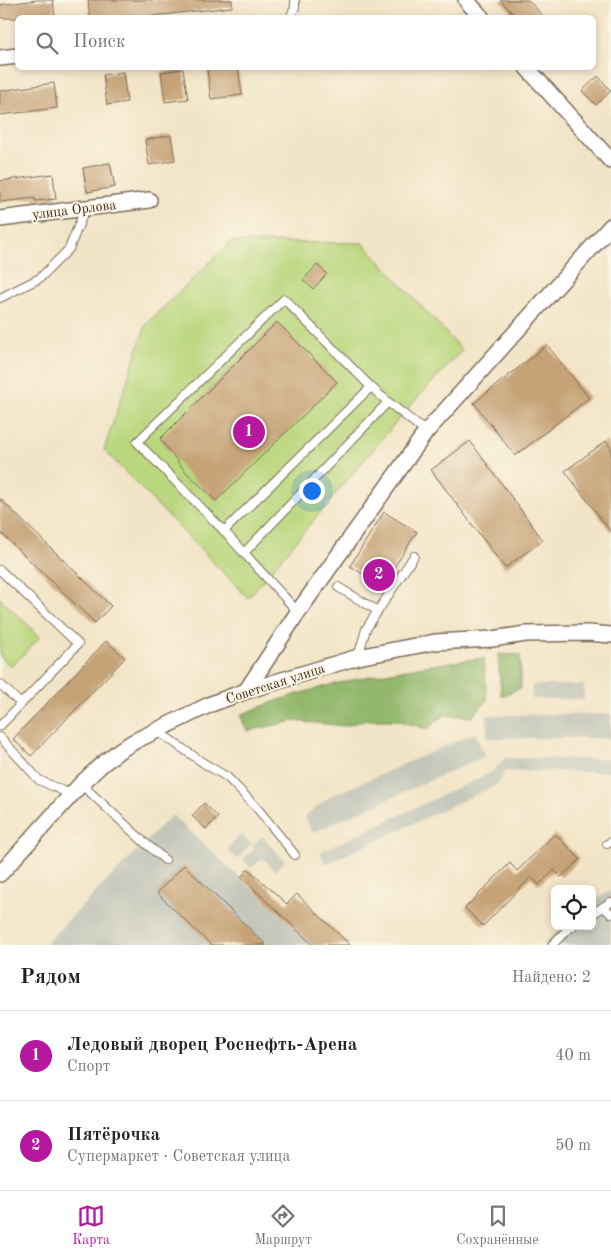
<!DOCTYPE html>
<html lang="ru">
<meta charset="utf-8">
<style>
:root{--surface:#fff;--page:#f2f2f2;--text:#222;--muted:#767676;--line:#e0e0e0;--accent:#b5179e}
body{margin:0;font-family:"Old Standard TT",serif;background:var(--page);color:var(--text)}
.controls{position:absolute;right:15px;bottom:15px;display:grid;overflow:hidden;border-radius:8px;box-shadow:0 2px 8px #0003}
.controls button{width:45px;height:45px;display:grid;place-items:center;padding:0;border:0;border-bottom:1px solid var(--line);background:var(--surface);color:var(--text);font:25px sans-serif}
.you{position:absolute;left:311px;top:490px;width:18px;height:18px;margin:-12px;border:4px solid #fff;border-radius:50%;background:#1a73e8;box-shadow:0 0 0 8px #1a73e833}
.badge{display:grid;place-items:center;width:32px;height:32px;border-radius:50%;background:var(--accent);color:#fff;font-size:16px;font-weight:700}
.pin{position:absolute;translate:-50% -50%;border:2px solid #fff;box-shadow:0 1px 5px #0006}
.list{margin:0;padding:0;list-style:none}
h2{display:flex;justify-content:space-between;align-items:center;height:65px;margin:0;padding:0 20px;font-size:21px}
h2 small{font-size:16px;font-weight:400;color:var(--muted)}
.list li{display:grid;grid-template-columns:32px 1fr auto;gap:15px;align-items:center;box-sizing:border-box;height:90px;padding:0 20px;border-top:1px solid var(--line)}
.list b{display:block;font-size:19px;white-space:nowrap}
.list p{margin:0;font-size:16px;white-space:nowrap;color:var(--muted)}
.list em{font-size:16px;font-style:normal;color:var(--muted)}
.icon{flex:none;width:28px;height:28px;fill:none;stroke:currentColor;stroke-width:2;stroke-linecap:round;stroke-linejoin:round}
.map{position:relative;flex:none;width:611px;height:945px;overflow:hidden}
.search{position:absolute;background:var(--surface);box-shadow:0 2px 8px #0003;left:15px;right:15px;top:15px;height:55px;display:flex;align-items:center;gap:12px;box-sizing:border-box;padding:0 18px;border-radius:8px;color:var(--muted);font-size:19px}
.sheet{height:245px;background:var(--surface)}
nav{display:flex;justify-content:space-around;align-items:center;box-sizing:border-box;height:70px;border-top:1px solid var(--line);background:var(--surface);font-size:14px;color:var(--muted)}
nav a{display:grid;justify-items:center;gap:2px}
nav .on{color:var(--accent)}
.map>svg:first-child{display:block}
.industrial{fill:#c3c6b9}
.green{fill:#bad77e;stroke:#7a804e}
.forest{fill:#93b86d;stroke:#677146}
.building{fill:#c6a377}
.lines{fill:none;stroke-linecap:round;stroke-linejoin:round}
.service-casing{stroke:#7b6b59;stroke-width:10}
.minor-casing{stroke:#7b6b59;stroke-width:18}
.service{stroke:#fff;stroke-width:8}
.minor{stroke:#fff;stroke-width:15}
.labels{text-anchor:middle;stroke-width:4;stroke-linejoin:round;paint-order:stroke}
.street-label{font-size:14px;fill:#3b2a1e;stroke:#fcf5e5}
</style>
<div class="map">
<svg width="611" height="945" viewBox="0 0 611 945">
<rect width="100%" height="100%" fill="#fcf5e5"/>
<filter id="ink" filterUnits="userSpaceOnUse"><feTurbulence type="fractalNoise" baseFrequency=".02" numOctaves="2"/><feDisplacementMap in="SourceGraphic" scale="10" xChannelSelector="R" yChannelSelector="G"/><feConvolveMatrix kernelMatrix="1 2 1 2 8 2 1 2 1" color-interpolation-filters="sRGB"/></filter>
<filter id="wash" filterUnits="userSpaceOnUse"><feTurbulence type="fractalNoise" baseFrequency=".0096" numOctaves="4" result="noise"/><feDisplacementMap in="SourceGraphic" scale="20" xChannelSelector="R" yChannelSelector="G"/><feGaussianBlur stdDeviation="1.12" result="paint"/><feColorMatrix in="noise" values="0 0 0 0 0 0 0 0 0 0 0 0 0 0 0 0 0 1.4 0 .05"/><feComposite in="paint" operator="in"/></filter>
<g filter="url(#wash)">
<rect width="100%" height="100%" fill="#f2e4c6"/>
<g class="industrial">
<rect x="532" y="685" width="52" height="14"/>
<path d="M611,714v24h-124v-23z"/>
<path d="M475,733l10,23 -173,77 -7,-17 26,-20z"/>
<path d="M505,758l106,1v13l-106,-1 -7,13 -172,80 -6,-12 172,-80z"/>
<path d="M172,815l141,130h-269z"/>
<path d="M240,834l11,9 -13,16 -11,-9z"/>
<path d="M262,836l23,25 -10,10 -12,-13 -12,10 -8,-9 11,-10 -2,-3z"/>
<path d="M611,890v55h-68l20,-19h29v-24z"/>
</g>
<g class="green">
<path d="M231,242l132,1 99,107 -60,65 -154,183 -144,-148 42,-126z"/>
<path d="M0,598l40,39 -29,30 -11,-11z"/>
</g>
<g class="forest">
<path d="M498,654l22,1 1,33 -20,8z"/>
<path d="M484,658l3,42 -15,17 -27,-2 -18,14 -30,-9h-32l-20,6 -50,-5 -48,10 -7,-16c20,-8 40,-16 61,-22 60,-17 122,-28 183,-35z"/>
</g>
<g id="blocks">
<g class="building">
<path d="M37,0h16l2,18h-55v-13z"/>
<path d="M88,0h144v7l-96,11h-46z"/>
<path d="M500,0h28l17,18h-28z"/>
<path d="M215,68h23l4,27 -31,4 -4,-30z"/>
<path d="M183,69l5,30 -23,3 -4,-30z"/>
<path d="M123,72l4,30 -20,3 -4,-30z"/>
<path d="M598,76l13,15 -15,14 -14,-14z"/>
<path d="M54,83l3,25 -57,7v-24z"/>
<path d="M171,135l4,25 -26,5 -4,-25z"/>
<path d="M110,163l5,24 -28,5 -4,-24z"/>
<path d="M53,174l3,25 -21,2v-3l-35,4v-21z"/>
<path d="M317,265l10,9 -14,15 -10,-9z"/>
<path d="M277,322l60,60 -121,119 -31,-30 -25,-32z"/>
<path d="M547,345l42,53 -74,58 -41,-53z"/>
<path d="M470,441l73,99 -38,28 -74,-98z"/>
<path d="M606,441l5,7v84l-46,-61z"/>
<path d="M0,499l111,107 -16,17 -95,-91z"/>
<path d="M384,512l33,20 -35,54 -32,-20z"/>
<path d="M106,641l19,17 -94,98 -18,-17z"/>
<path d="M204,803l14,14 -12,12 -14,-13z"/>
<path d="M555,834l25,25 -19,18 -7,-7 -15,15 -8,-8 -48,49 -18,-18 45,-45 7,8z"/>
<path d="M184,865l82,80h-55l-54,-52z"/>
<path d="M248,869l39,35 10,-10 53,51h-37l-72,-68z"/>
</g>
</g>
</g>
<g filter="url(#ink)">
<use href="#blocks" fill-opacity="0" stroke="#7b6b59" stroke-width="1"/>
<g class="lines">
<g class="service-casing">
<g id="service">
<path d="M290,18l5,-11v-7"/>
<path d="M0,298l40,-20 29,-29 17,-42"/>
<path d="M371,387l-147,144 -87,-89 147,-143 87,88 17,15"/>
<path d="M224,531l20,22"/>
<path d="M0,570l78,74 -78,82"/>
<path d="M338,587l40,24"/>
<path d="M298,612l-54,-59 144,-151 38,30"/>
<path d="M358,657l8,-28 48,-73"/>
<path d="M0,684l21,20"/>
<path d="M156,730l49,34 22,13 30,31 38,47"/>
<path d="M0,737l39,43 33,15"/>
<path d="M81,784l63,58 21,18"/>
<path d="M607,844l4,-2"/>
<path d="M604,907l7,7"/>
<path d="M592,914l19,-12"/>
<path d="M552,945l15,-15 6,-4"/>
</g>
</g>
<g class="minor-casing">
<g id="minor">
<path d="M466,0l16,18"/>
<path d="M0,58l18,-2"/>
<path d="M527,68l84,93"/>
<path d="M0,219l149,-19"/>
<path d="M246,691l52,-79 128,-180 185,-206"/>
<path d="M0,874l81,-90 19,-18 20,-16 15,-9 76,-37 35,-13 112,-34 77,-15 57,-3 34,-5 62,-1 23,2"/>
</g>
</g>
<use href="#service" class="service"/>
<use href="#minor" class="minor"/>
</g>
</g>
<g class="labels">
<g class="street-label">
<text transform="translate(74 209) rotate(-7)" y="5">улица Орлова</text>
<text transform="translate(275 683) rotate(-18)" y="5">Советская улица</text>
</g>
</g>
</svg>
<div class="controls">
<button><svg class="icon" aria-label="locate" viewBox="0 0 24 24"><circle cx="12" cy="12" r="6"/><path d="M12 2v4M12 18v4M2 12h4M18 12h4"/></svg></button>
</div>
<div class="you"></div>
<div class="pin badge" style="left:249px;top:432px">1</div>
<div class="pin badge" style="left:379px;top:575px">2</div>
<div class="search"><svg class="icon" aria-label="search" viewBox="0 0 24 24"><circle cx="10" cy="10" r="6"/><path d="M15 15l6 6"/></svg>Поиск</div>
</div>
<section class="sheet">
<h2>Рядом<small>Найдено: 2</small></h2>
<ul class="list">
<li><span class="badge">1</span><div><b>Ледовый дворец Роснефть-Арена</b><p>Спорт</p></div><em>40 m</em></li>
<li><span class="badge">2</span><div><b>Пятёрочка</b><p>Супермаркет · Советская улица</p></div><em>50 m</em></li>
</ul>
</section>
<nav>
<a class="on"><svg class="icon" aria-label="map" viewBox="0 0 24 24"><path d="M3 6l6-2 6 2 6-2v14l-6 2-6-2-6 2zM9 4v14M15 6v14"/></svg>Карта</a>
<a><svg class="icon" aria-label="directions" viewBox="0 0 24 24"><path d="M12 3l9 9-9 9-9-9zM9 14v-3h6M13 9l2 2-2 2"/></svg>Маршрут</a>
<a><svg class="icon" aria-label="saved" viewBox="0 0 24 24"><path d="M7 4h10v16l-5-4-5 4z"/></svg>Сохранённые</a>
</nav>
